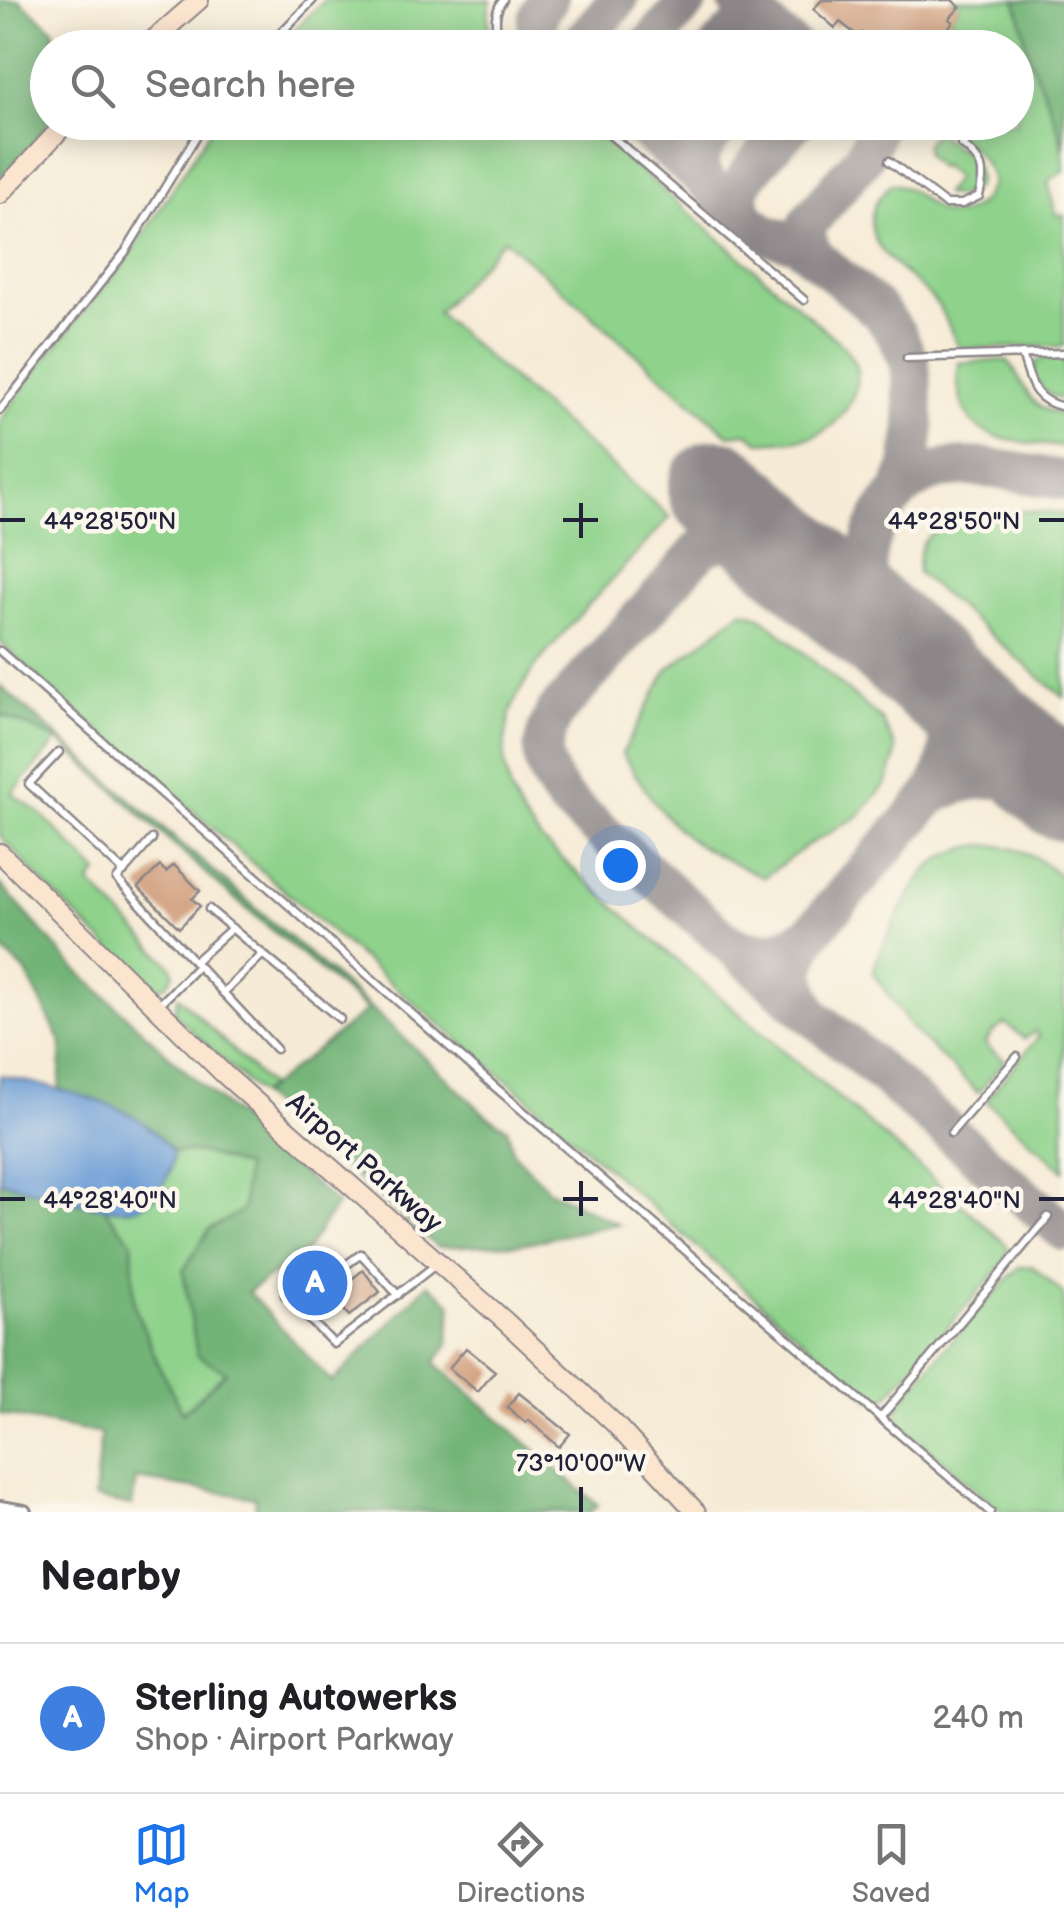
<!DOCTYPE html>
<meta charset="utf-8">
<style>
:root{--surface:#fff;--page:#f2f2f2;--text:#202124;--muted:#757577;--line:#e0e0e0;--accent:#1a73e8}
body{margin:0;font-family:"Balsamiq Sans",sans-serif;background:var(--page);color:var(--text)}
.you{position:absolute;left:620px;top:865px;width:35px;height:35px;margin:-25px;border:8px solid #fff;border-radius:50%;background:#1a73e8;box-shadow:0 0 0 15px #1a73e833}
.badge{display:grid;place-items:center;width:65px;height:65px;border-radius:50%;background:var(--accent);color:#fff;font-size:32px;font-weight:700}
.pin{position:absolute;translate:-50% -50%;border:5px solid #fff;box-shadow:0 2px 10px #0006}
.list{margin:0;padding:0;list-style:none}
h2{display:flex;justify-content:space-between;align-items:center;height:130px;margin:0;padding:0 40px;font-size:42px}
h2 small{font-size:32px;font-weight:400;color:var(--muted)}
.list li{display:grid;grid-template-columns:65px 1fr auto;gap:30px;align-items:center;box-sizing:border-box;height:150px;padding:0 40px;border-top:2px solid var(--line)}
.list b{display:block;font-size:38px;white-space:nowrap}
.list p{margin:0;font-size:32px;white-space:nowrap;color:var(--muted)}
.list em{font-size:32px;font-style:normal;color:var(--muted)}
.icon{flex:none;width:55px;height:55px;fill:none;stroke:currentColor;stroke-width:2;stroke-linecap:round;stroke-linejoin:round}
.map{position:relative;flex:none;width:1064px;height:1512px;overflow:hidden}
.search{position:absolute;background:var(--surface);box-shadow:0 5px 25px #0003;left:30px;right:30px;top:30px;height:110px;display:flex;align-items:center;gap:25px;box-sizing:border-box;padding:0 35px;border-radius:55px;color:var(--muted);font-size:38px}
.sheet{height:280px;background:var(--surface)}
nav{display:flex;justify-content:space-around;align-items:center;box-sizing:border-box;height:140px;border-top:2px solid var(--line);background:var(--surface);font-size:28px;color:var(--muted)}
nav a{display:grid;justify-items:center;gap:5px}
nav .on{color:var(--accent)}
.map>svg:first-child{display:block}
.green{fill:#8ed28b;stroke:#587a63;stroke-width:2.5}
.forest{fill:#72b477;stroke:#4a6b59;stroke-width:2.5}
.water{fill:#6b9cd5;stroke:#465f88;stroke-width:2.5}
.lines{fill:none;stroke-linecap:round;stroke-linejoin:round}
.taxiway{stroke:#8c8688;stroke-width:40}
.runway{stroke:#8c8688;stroke-width:100}
.building{fill:#d3a383}
.service-casing{stroke:#8c8688;stroke-width:11}
.minor-casing{stroke:#8c8688;stroke-width:18}
.secondary-casing{stroke:#8c8688;stroke-width:22}
.service{stroke:#fff;stroke-width:6}
.minor{stroke:#fff;stroke-width:12}
.secondary{stroke:#fce5cf;stroke-width:18}
.ticks{fill:none;stroke:#22223b;stroke-width:4}
.labels{text-anchor:middle;stroke-width:9;stroke-linejoin:round;paint-order:stroke}
.street-label{font-size:28px;fill:#22223b;stroke:#fbf7ec}
.ticks-label{font-size:25px;text-anchor:middle;fill:#22223b;stroke:#fbf7ec;stroke-width:9;stroke-linejoin:round;paint-order:stroke}
</style>
<div class="map">
<svg width="1064" height="1512" viewBox="0 0 1064 1512">
<rect width="100%" height="100%" fill="#fbf7ec"/>
<filter id="ink" filterUnits="userSpaceOnUse"><feTurbulence type="fractalNoise" baseFrequency=".01" numOctaves="2"/><feDisplacementMap in="SourceGraphic" scale="20" xChannelSelector="R" yChannelSelector="G"/><feConvolveMatrix kernelMatrix="1 2 1 2 8 2 1 2 1" color-interpolation-filters="sRGB"/></filter>
<filter id="wash" filterUnits="userSpaceOnUse"><feTurbulence type="fractalNoise" baseFrequency=".0048" numOctaves="4" result="noise"/><feDisplacementMap in="SourceGraphic" scale="40" xChannelSelector="R" yChannelSelector="G"/><feGaussianBlur stdDeviation="2.25" result="paint"/><feColorMatrix in="noise" values="0 0 0 0 0 0 0 0 0 0 0 0 0 0 0 0 0 1.4 0 .05"/><feComposite in="paint" operator="in"/></filter>
<g filter="url(#wash)">
<rect width="100%" height="100%" fill="#f6ebd6"/>
<g class="green">
<path d="M324,0h167c-5,17 -3,33 7,47h-219z"/>
<path d="M952,0h63c8,18 8,37 14,55 15,43 35,68 35,116l-16,10 8,34h8v131l-98,3c-2,0 -5,-1 -7,-2 -4,-3 -14,-34 -22,-43 -22,-29 -83,-55 -61,-101 3,-7 10,-13 15,-19 29,1 42,40 74,28 16,-6 21,-15 27,-30 -6,-29 -31,-41 -49,-60h73v-74l-58,-1 -23,-19 3,-3 8,6 7,-9 -4,-3 10,-12z"/>
<path d="M215,123h370l259,223c4,6 10,14 12,20 7,30 -21,67 -50,72 -15,3 -32,3 -47,4l-11,-9 -19,2 -225,-196 -67,74 233,204 -89,96 -48,56 -16,27 -8,21 -4,24 -1,21 7,30 12,25 20,25 103,92 269,229 92,82 1,8 -5,11 -119,136 -7,1 -8,-3 -355,-312 -118,-98 -233,-203 -116,-98 -47,-45v-221l32,-46 95,-115z"/>
<path d="M936,132l21,16 2,-1c6,6 14,12 17,21 8,22 -13,32 -32,26l12,-16 -15,-13 -2,3 -13,-14v-11z"/>
<path d="M1047,356l17,2v43l-18,-8 -13,-17 3,-14z"/>
<path d="M1007,360c21,26 17,48 57,55v32c-35,-5 -91,-2 -102,-44 -4,-13 -6,-27 -3,-40z"/>
<path d="M1023,511l41,3v184l-146,-125c0,-13 1,-28 11,-37 20,-19 68,-21 94,-25z"/>
<path d="M742,611l10,2 12,6 118,101 13,27v11l-8,25 -28,33 -51,29 -44,32c-21,-10 -45,-19 -65,-32 -35,-22 -55,-58 -77,-91l46,-85z"/>
<path d="M0,714l58,26 -46,54 29,20 57,59 -8,10 82,84 2,7 -8,11 -14,5 -101,-99 -51,-55z"/>
<path d="M981,845c37,0 56,10 83,34v292l-77,-69 3,-7 49,-59 -4,-5 -10,8 -20,-16 -13,10 -7,10 7,8 13,9 -27,33 -66,-64 -39,-56c6,-24 40,-89 57,-106 14,-13 33,-19 51,-22z"/>
<path d="M178,996l91,90 -9,9 -86,-81z"/>
<path d="M173,1152h25l47,14 -2,44 -34,20 17,142 -44,41 -24,-49 -24,-59 -2,-63 -29,-35c8,0 18,3 26,2 25,-2 44,-34 44,-57z"/>
<path d="M1032,1266l32,28v218h-61l-102,-87 -4,-14 9,-15 40,-49 73,-80z"/>
</g>
<g class="forest">
<path d="M0,0h19l34,29 4,18 -9,1v74l1,1 -39,47 -10,7z"/>
<path d="M1015,0h49v149c-8,-34 -25,-63 -36,-96 -5,-18 -5,-36 -13,-53z"/>
<path d="M0,686l380,330 107,100 20,12 6,24 36,38 69,34 -97,20 -84,3 -177,-152 107,-85 -146,-123 -163,-147 -58,-26z"/>
<path d="M0,884l72,81 107,100 158,139 -31,47 -58,41 84,90 96,-98 24,20 -4,40 -13,19 163,142 -7,7h-336l1,-14 -120,-19 -4,27 -38,-8 7,-64 -101,-20v-233l103,26 29,35 2,63 24,59 25,49 43,-41 -29,-17 -14,-84 26,-41 34,-20 2,-43 -47,-15h-25c-35,-41 -64,-46 -114,-62l3,-46 -37,-73 -25,-23z"/>
</g>
<path class="water" d="M0,1075c41,10 86,19 124,36 20,9 35,25 49,41 0,23 -19,55 -43,57 -33,3 -97,-19 -130,-28z"/>
<g class="lines">
<g class="taxiway">
<path d="M737,0l56,48"/>
<path d="M547,48c-15,-16 -12,-32 1,-48"/>
<path d="M580,48l4,-9 34,-39"/>
<path d="M647,48l42,-48"/>
<path d="M718,48c19,-22 27,-28 55,-17"/>
<path d="M635,122l68,57"/>
<path d="M723,122c-9,12 -23,25 -24,40 -2,21 46,56 62,69l8,5 28,6 82,69 18,24 13,28 5,66 -5,37 -11,27"/>
<path d="M746,219c-5,-10 -9,-22 -5,-32 7,-18 40,-49 54,-65"/>
<path d="M813,255l-7,-18 2,-14 56,-66 9,-20 -2,-15"/>
<path d="M787,549c-28,-3 -59,-14 -85,-1l-147,165c-19,37 -15,54 10,87l246,215 36,29 217,187"/>
<path d="M879,631c-4,-14 -10,-30 -12,-45 -6,-61 32,-117 96,-119 32,-1 69,9 101,13"/>
<path d="M920,667c31,42 41,83 10,130 41,-25 92,-23 134,-2"/>
<path d="M812,932l118,-135"/>
<path d="M729,943c30,15 57,9 83,-11 -21,34 -19,48 -1,83"/>
</g>
<path class="runway" d="M718,489l346,302"/>
</g>
<g id="blocks">
<g class="building">
<path d="M822,0h130l8,7 -11,12 4,3 -11,13 16,13h-78l-19,-15 -3,3 -18,-14 -5,6 -22,-19z"/>
<path d="M174,865l26,26 -8,8 8,7 -21,22 -41,-41 22,-21 6,6z"/>
<path d="M316,1257l24,31 -27,20 -24,-30z"/>
<path d="M363,1270l17,22 -31,24 -17,-21z"/>
<path d="M466,1348l29,23 -17,21 -29,-24z"/>
<path d="M519,1393l51,41 -11,13 -30,-27 -3,3 -19,-16z"/>
</g>
</g>
</g>
<g filter="url(#ink)">
<use href="#blocks" fill-opacity="0" stroke="#8c8688" stroke-width="2.5"/>
<g class="lines">
<g class="service-casing">
<g id="service">
<path d="M503,0c-11,14 -9,36 4,48"/>
<path d="M266,48l47,-48"/>
<path d="M595,122l209,178"/>
<path d="M889,161l56,43h17l17,-8c7,-27 4,-35 -18,-52"/>
<path d="M1022,354c9,27 9,46 42,53"/>
<path d="M907,358l157,-5"/>
<path d="M0,410l126,-159 79,-129"/>
<path d="M0,651l495,436 495,425"/>
<path d="M59,752l-30,32 95,88"/>
<path d="M152,839l-35,40 159,170"/>
<path d="M209,909l131,110"/>
<path d="M194,962l38,-34"/>
<path d="M223,993l40,-39"/>
<path d="M160,1004l38,-38"/>
<path d="M951,1133l66,-76"/>
<path d="M339,1270l22,-16 37,41"/>
<path d="M285,1295l49,49 104,-81"/>
<path d="M880,1418l168,-201"/>
</g>
</g>
<g class="minor-casing">
<path id="minor" d="M0,1508l24,4"/>
</g>
<g class="secondary-casing">
<g id="secondary">
<path d="M144,48l55,-48"/>
<path d="M0,194l67,-72"/>
<path d="M0,853l224,221 282,248 108,101 82,89"/>
</g>
</g>
<use href="#service" class="service"/>
<use href="#minor" class="minor"/>
<use href="#secondary" class="secondary"/>
</g>
</g>
<path class="ticks" d="M581,503v35M0,520h25M563,520h35M1039,520h25M581,1181v35M0,1199h25M563,1199h35M1039,1199h25M581,1487v25"/>
<g class="labels">
<g class="street-label">
<text transform="translate(365 1162) rotate(41)" y="10">Airport Parkway</text>
</g>
</g>
<g class="ticks-label">
<text x="110" y="529">44°28'50"N</text>
<text x="954" y="529">44°28'50"N</text>
<text x="110" y="1208">44°28'40"N</text>
<text x="954" y="1208">44°28'40"N</text>
<text x="581" y="1471">73°10'00"W</text>
</g>
</svg>
<div class="you"></div>
<div class="pin badge" style="left:315px;top:1283px;background:#3f7fe0">A</div>
<div class="search"><svg class="icon" aria-label="search" viewBox="0 0 24 24"><circle cx="10" cy="10" r="6"/><path d="M15 15l6 6"/></svg>Search here</div>
</div>
<section class="sheet">
<h2>Nearby<small></small></h2>
<ul class="list">
<li><span class="badge" style="background:#3f7fe0">A</span><div><b>Sterling Autowerks</b><p>Shop · Airport Parkway</p></div><em>240 m</em></li>
</ul>
</section>
<nav>
<a class="on"><svg class="icon" aria-label="map" viewBox="0 0 24 24"><path d="M3 6l6-2 6 2 6-2v14l-6 2-6-2-6 2zM9 4v14M15 6v14"/></svg>Map</a>
<a><svg class="icon" aria-label="directions" viewBox="0 0 24 24"><path d="M12 3l9 9-9 9-9-9zM9 14v-3h6M13 9l2 2-2 2"/></svg>Directions</a>
<a><svg class="icon" aria-label="saved" viewBox="0 0 24 24"><path d="M7 4h10v16l-5-4-5 4z"/></svg>Saved</a>
</nav>
